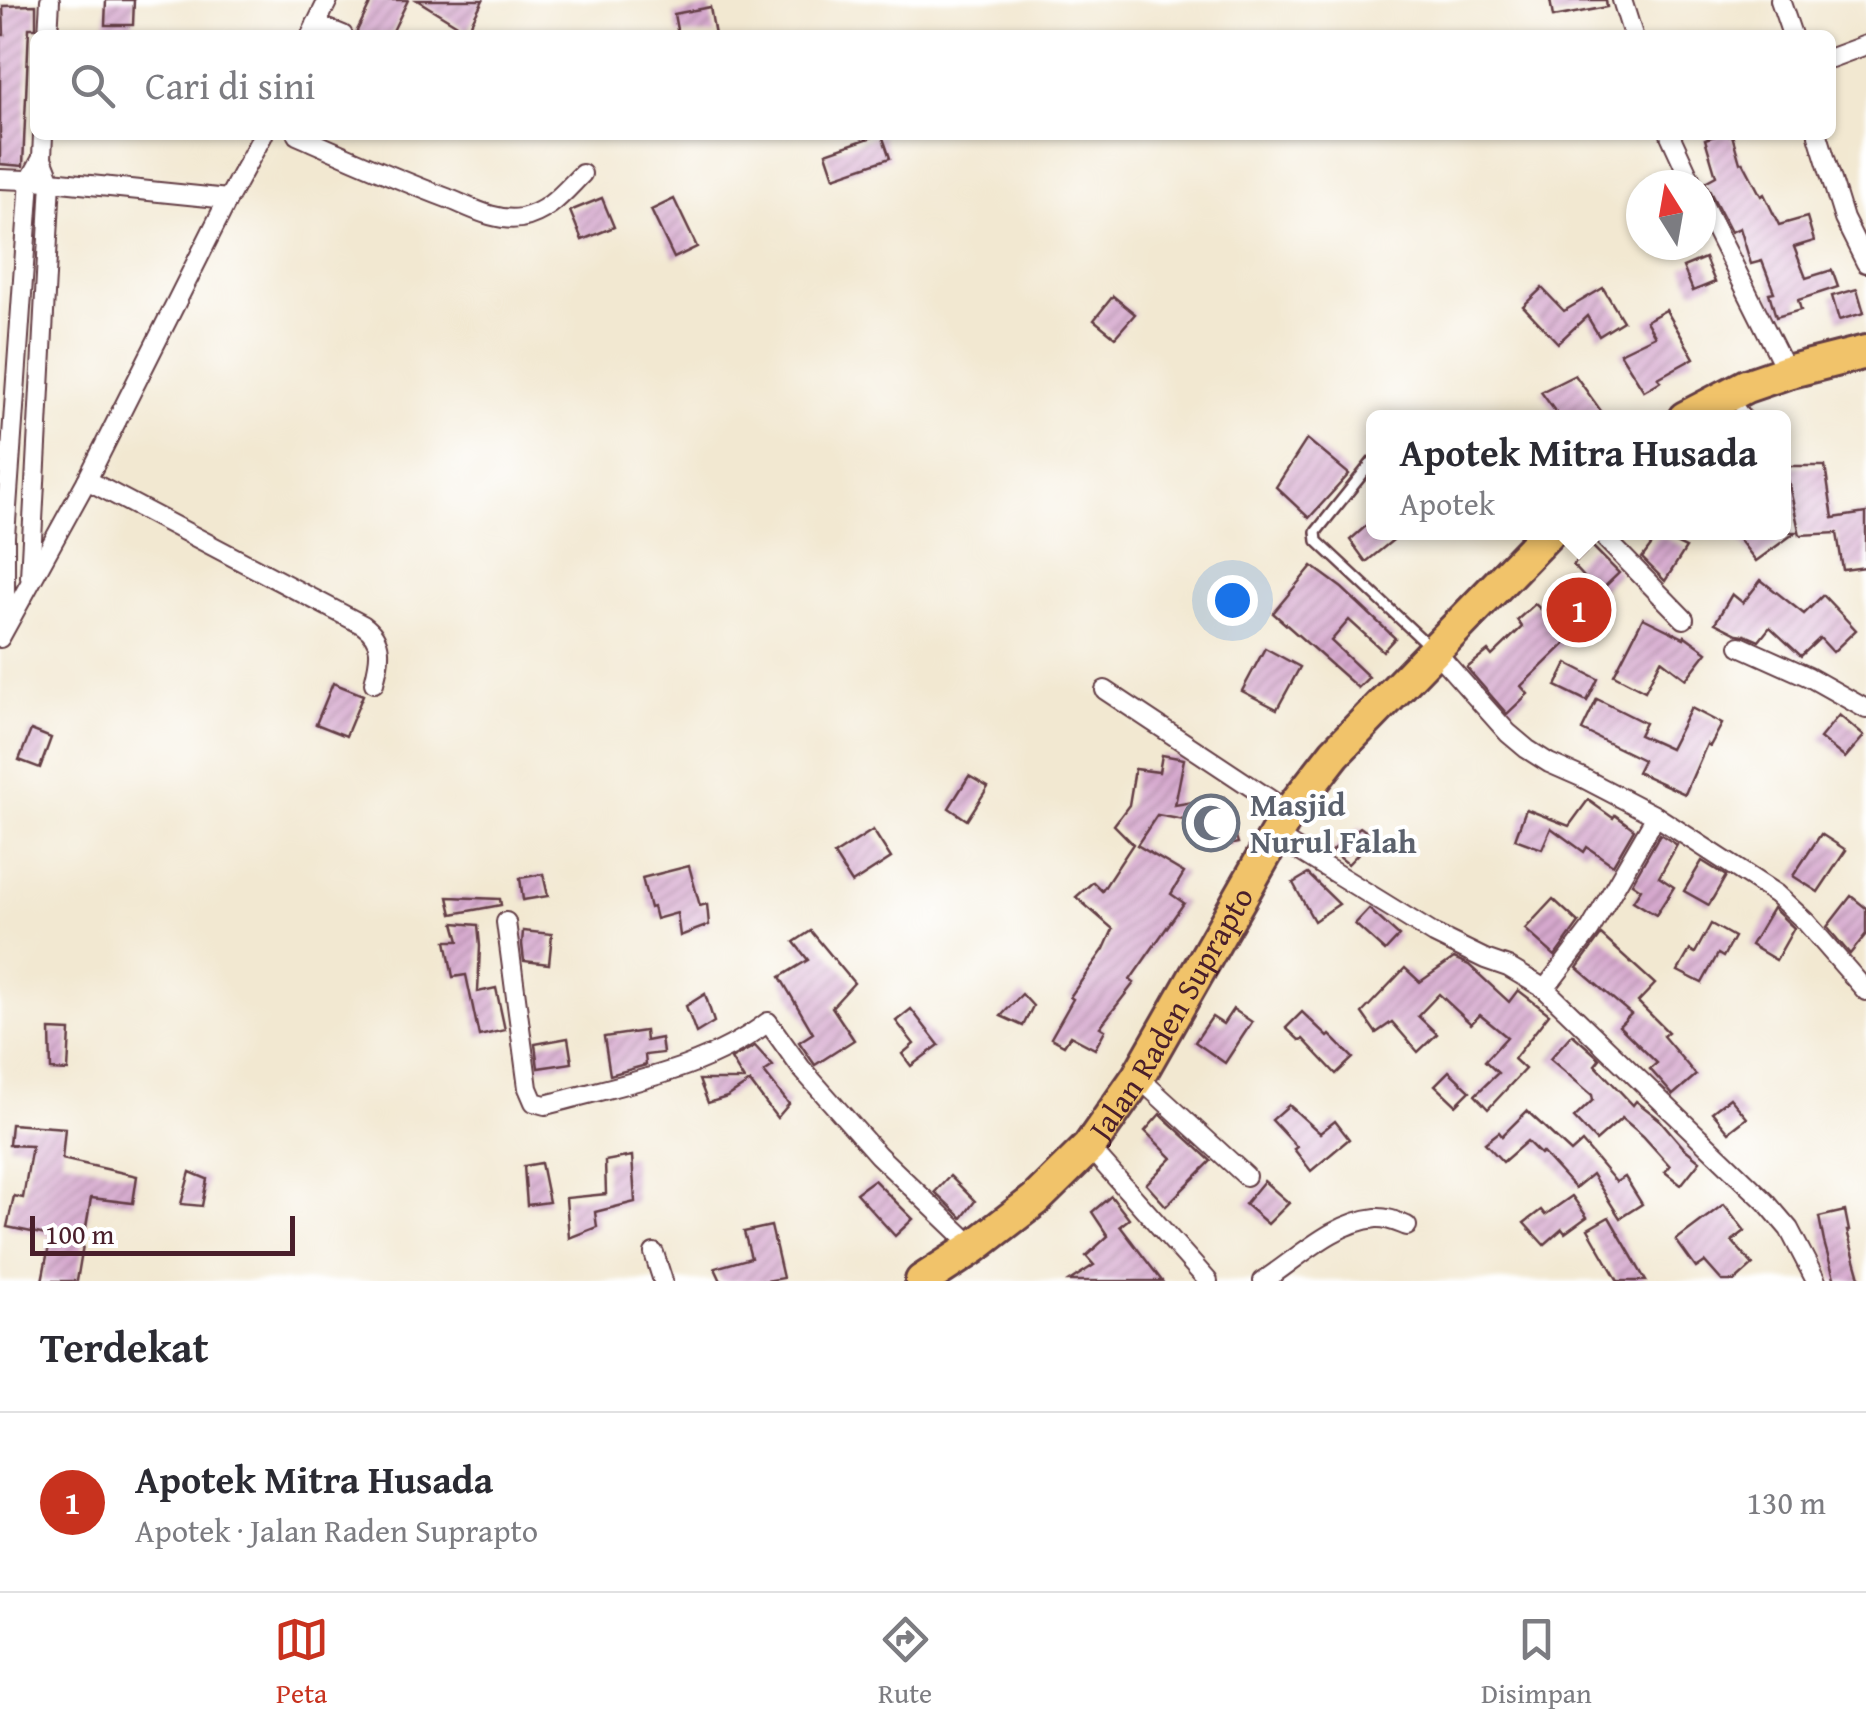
<!DOCTYPE html>
<html lang="id">
<meta charset="utf-8">
<style>
:root{--surface:#fff;--page:#f7f7f7;--text:#2b2b33;--muted:#7c7c81;--line:#e1e1e2;--accent:#c8321e}
body{margin:0;font-family:"Gentium Book Plus",serif;background:var(--page);color:var(--text)}
.compass{position:absolute;left:1626px;top:170px;width:90px;height:90px;border-radius:50%;background:var(--surface);box-shadow:0 2px 8px #0004;rotate:349deg}
.scale{position:absolute;left:30px;bottom:25px;width:265px;box-sizing:border-box;padding-left:10px;border:5px solid #4a1f2b;border-top:0;font-size:28px;line-height:35px;white-space:nowrap;color:#4a1f2b;-webkit-text-stroke:8px #fff;paint-order:stroke}
.you{position:absolute;left:1232px;top:600px;width:35px;height:35px;margin:-25px;border:8px solid #fff;border-radius:50%;background:#1a73e8;box-shadow:0 0 0 15px #1a73e833}
.badge{display:grid;place-items:center;width:65px;height:65px;border-radius:50%;background:var(--accent);color:#fff;font-size:32px;font-weight:700}
.pin{position:absolute;translate:-50% -50%;border:5px solid #fff;box-shadow:0 2px 10px #0006}
.popup{position:absolute;left:1366px;top:410px;width:425px;height:130px;box-sizing:border-box;display:grid;place-content:center;border-radius:15px;background:var(--surface);filter:drop-shadow(0 2px 8px #0005);font-size:32px;white-space:nowrap;color:var(--muted)}
.popup b{font-size:38px;color:var(--text)}
.popup::after{content:'';position:absolute;left:50%;top:100%;margin-left:-20px;border:20px solid transparent;border-top-color:var(--surface)}
.list{margin:0;padding:0;list-style:none}
h2{display:flex;justify-content:space-between;align-items:center;height:130px;margin:0;padding:0 40px;font-size:42px}
h2 small{font-size:32px;font-weight:400;color:var(--muted)}
.list li{display:grid;grid-template-columns:65px 1fr auto;gap:30px;align-items:center;box-sizing:border-box;height:180px;padding:0 40px;border-top:2px solid var(--line)}
.list b{display:block;font-size:38px;white-space:nowrap}
.list p{margin:0;font-size:32px;white-space:nowrap;color:var(--muted)}
.list em{font-size:32px;font-style:normal;color:var(--muted)}
.icon{flex:none;width:55px;height:55px;fill:none;stroke:currentColor;stroke-width:2;stroke-linecap:round;stroke-linejoin:round}
.map{position:relative;flex:none;width:1866px;height:1281px;overflow:hidden}
.search{position:absolute;background:var(--surface);box-shadow:0 2px 8px #0004;left:30px;right:30px;top:30px;height:110px;display:flex;align-items:center;gap:25px;box-sizing:border-box;padding:0 35px;border-radius:15px;color:var(--muted);font-size:38px}
.sheet{height:310px;background:var(--surface)}
nav{display:flex;justify-content:space-around;align-items:center;box-sizing:border-box;height:140px;border-top:2px solid var(--line);background:var(--surface);font-size:28px;color:var(--muted)}
nav a{display:grid;justify-items:center;gap:5px}
nav .on{color:var(--accent)}
.map>svg:first-child{display:block}
.building{fill:url(#building-hatch)}
.lines{fill:none;stroke-linecap:round;stroke-linejoin:round}
.lane-casing{stroke:#633d44;stroke-width:14}
.street-casing{stroke:#633d44;stroke-width:22}
.highway-casing{stroke:#633d44;stroke-width:38}
.lane{stroke:#fff;stroke-width:9}
.street{stroke:#fff;stroke-width:18}
.highway{stroke:#f1c36a;stroke-width:32}
.labels{text-anchor:middle;stroke-width:8;stroke-linejoin:round;paint-order:stroke}
.worship-label{font-size:32px;font-weight:bold;fill:#5b616d;stroke:#fff;text-anchor:start}
.street-label{font-size:32px;fill:#4a1f2b;stroke:#fff}
</style>
<div class="map">
<svg width="1866" height="1281" viewBox="0 0 1866 1281">
<defs>
<pattern id="building-hatch" width="6" height="6" patternUnits="userSpaceOnUse" patternTransform="scale(2.5)"><rect width="6" height="6" fill="#d6a9ce"/><path d="M-1 1l2-2M0 6l6-6M5 7l2-2" fill="none" stroke="#b089a7"/></pattern>
</defs>
<rect width="100%" height="100%" fill="#fff"/>
<filter id="ink" filterUnits="userSpaceOnUse"><feTurbulence type="fractalNoise" baseFrequency=".01" numOctaves="2"/><feDisplacementMap in="SourceGraphic" scale="20" xChannelSelector="R" yChannelSelector="G"/><feConvolveMatrix kernelMatrix="1 2 1 2 8 2 1 2 1" color-interpolation-filters="sRGB"/></filter>
<filter id="wash" filterUnits="userSpaceOnUse"><feTurbulence type="fractalNoise" baseFrequency=".0048" numOctaves="4" result="noise"/><feDisplacementMap in="SourceGraphic" scale="40" xChannelSelector="R" yChannelSelector="G"/><feGaussianBlur stdDeviation="2.25" result="paint"/><feColorMatrix in="noise" values="0 0 0 0 0 0 0 0 0 0 0 0 0 0 0 0 0 1.4 0 .05"/><feComposite in="paint" operator="in"/></filter>
<g filter="url(#wash)">
<rect width="100%" height="100%" fill="#f2e8d1"/>
<g id="blocks">
<g class="building">
<path d="M106,0h28l-1,25h-28z"/>
<path d="M372,0h36l-17,35h-36z"/>
<path d="M417,0h66l-16,31z"/>
<path d="M1550,0h56l1,7 -54,10z"/>
<path d="M36,5v23h-7l-6,138 -23,-2v-129h4l-1,-29z"/>
<path d="M710,7l5,28h-37l-4,-21z"/>
<path d="M878,135h4l8,23 -56,19 -8,-24z"/>
<path d="M1718,135h14l8,28 3,-1 18,34 3,-2 15,31 28,-8 7,24 -20,6 12,31 26,-8 6,17 -40,13 3,10 -25,7 -7,-24 5,-1 -12,-31 -11,3 -11,-36 -9,4 -26,-50 11,-6 -11,-37z"/>
<path d="M602,198l12,29 -32,13 -12,-29z"/>
<path d="M674,199l23,48 -23,11 -23,-48z"/>
<path d="M1705,258l10,24 -22,9 -10,-24z"/>
<path d="M1542,288l22,23 39,-23 20,33 -24,15 -12,-20 -29,27 -35,-37z"/>
<path d="M1857,289l7,24 -25,7 -7,-24z"/>
<path d="M1113,296l22,18 -20,23 -21,-17z"/>
<path d="M1666,310l28,48 -36,20 3,3 -17,10 -24,-38 35,-17 -9,-15z"/>
<path d="M1575,375l31,43h-46l-19,-26z"/>
<path d="M1307,439l42,35 -40,44 -33,-31z"/>
<path d="M1785,466h40l8,52 33,-5v54l-23,3 -6,-37 -37,2z"/>
<path d="M1374,519v13h29l-37,30 -16,-22z"/>
<path d="M1749,532h47l-40,29 -17,-22z"/>
<path d="M1659,535l27,13 -21,33 -23,-23z"/>
<path d="M1592,546l27,27 -29,28 10,9 -79,76 7,8 -21,20 -40,-46 21,-17 4,5 30,-29 -5,-7 18,-16 9,8 40,-35 -11,-12z"/>
<path d="M1312,566l30,22 53,50 -12,13 -34,-31 -18,21 38,36 -11,11 -85,-75z"/>
<path d="M1761,580l43,34 19,-19 33,35 -23,22 -13,-14 -19,18 -31,-29 -11,14 -14,-6 -8,-1 -22,-11 17,-29 11,9z"/>
<path d="M1643,618l41,20 1,-2 22,16 -21,27 -25,-19 -16,31 -31,-16z"/>
<path d="M1265,648l35,19 -23,42 -35,-18z"/>
<path d="M1567,663l31,16 -11,22 -31,-15z"/>
<path d="M333,683l30,12 -17,41 -30,-12z"/>
<path d="M1597,699l48,24 -6,12 31,14 21,-41 31,16 -12,22 -3,-2 -22,50 -48,-22 6,-12 -61,-30z"/>
<path d="M1839,715l25,21 -19,22 -25,-20z"/>
<path d="M31,730l20,8 -11,30 -21,-8z"/>
<path d="M1162,755l22,4 -9,46 49,-8 14,46 -40,8 -8,-30 -33,-6 -20,30 47,28 -13,21 13,9 -54,77 4,3 -34,44 5,3 -10,19 -25,-13 -6,9 -13,-7 22,-39 -3,-2 34,-48 9,-20 -37,-32 17,-15 9,9 31,-47 -19,-19 15,-20 6,-36 24,3z"/>
<path d="M969,776l19,11 -21,33 -18,-12z"/>
<path d="M1588,800l25,18 2,-3 19,14 -21,36 -26,-18 -3,5 -33,-24 -9,21 -27,-10 11,-30 43,17z"/>
<path d="M1360,827l14,10 -26,27 -16,-13z"/>
<path d="M873,830l18,28 -39,25 -18,-28z"/>
<path d="M1660,834l17,11 -18,32 15,10 -18,28 -23,-14 8,-12 -9,-6z"/>
<path d="M1821,834l25,16 -28,42 -25,-16z"/>
<path d="M1702,861l24,15 -17,29 -25,-14z"/>
<path d="M689,866l11,40 7,-2 2,21 -29,11 -3,-23 -21,6 -3,-12 -3,1 -8,-30z"/>
<path d="M543,874l5,22 -25,4 -3,-22z"/>
<path d="M1308,874l31,30 -25,17 -21,-38z"/>
<path d="M1851,896l15,12v26l-16,20 -23,-27z"/>
<path d="M448,897l52,2 1,6 -49,9z"/>
<path d="M1553,899l26,24 -24,33 -30,-27z"/>
<path d="M1773,908l21,20 -18,32 -25,-15z"/>
<path d="M1369,909l30,27 -14,15 -30,-27z"/>
<path d="M454,923l24,2 2,21 -2,46 18,-4 9,42 -26,6 -13,-61 -13,2 -7,-36h13z"/>
<path d="M1711,924l23,13 -11,20 -5,-3 -16,29 -24,-12 12,-21 5,3z"/>
<path d="M523,931l29,3 -3,30 -25,-3 -2,-17z"/>
<path d="M811,931l43,52 -22,24 22,33 -39,25 -16,-23 14,-9 -33,-56 28,-17 -14,-18z"/>
<path d="M1601,935l54,49 -17,18 30,30 -5,4 33,39 -23,20 -23,-26 7,-6 -38,-37 12,-12 -54,-46z"/>
<path d="M1454,958l15,7 40,37 9,-12 31,24 -35,45 11,10 -37,40 -13,-14 23,-22 -13,-12 22,-24 -27,-22 -9,9 -32,-30 -21,22 19,18 -19,18 -26,-30 -16,11 -14,-20 43,-45 15,14z"/>
<path d="M705,994l9,28 -18,11 -10,-27z"/>
<path d="M1022,994l11,12 -10,20 -22,-10z"/>
<path d="M911,1009l28,36 -28,21 -9,-12 12,-10 -18,-23z"/>
<path d="M1233,1009l19,13 -27,41 -30,-21 17,-25 11,7z"/>
<path d="M1302,1012l26,25 2,-2 23,23 -17,16 -33,-35 -4,1 -13,-12z"/>
<path d="M50,1030l20,1 -2,40 -17,-1z"/>
<path d="M645,1031l1,10 15,-3 2,15 -18,2 1,10 -36,10 -6,-38z"/>
<path d="M1572,1034l28,25 -5,6 38,40 3,-4 23,18 25,29 16,13 -19,24 -16,-13 5,-6 -27,-30 -21,-18 -26,23 -22,-23 19,-18 -1,-5 -42,-36z"/>
<path d="M568,1038l4,25 -34,5 -3,-24z"/>
<path d="M755,1046l18,20 -9,6 25,32 -12,14 -27,-36 -23,15 -19,6 -9,-23h45l-13,-21z"/>
<path d="M1449,1071l21,20 -14,14 -21,-20z"/>
<path d="M1730,1098l17,20 -18,14 -17,-20z"/>
<path d="M1289,1105l31,28 15,-12 14,18 -38,32 -17,-22 3,-2 -25,-27z"/>
<path d="M1527,1111l44,41 11,-10 34,40 9,-5 17,27 -22,14 -28,-44 -17,14 -33,-36 -2,2 -13,-13 -24,21 -18,-19 14,-11 3,4z"/>
<path d="M1160,1114l51,47 -45,45 -20,-22 26,-26 -27,-27z"/>
<path d="M11,1124l54,4 -3,31 75,17 -4,27 -42,-5 -14,83h-35l9,-45 -44,-9 7,-31 9,2 9,-52 -23,-1z"/>
<path d="M632,1156l3,46 -40,10 2,15 -28,11 -3,-40 40,-4 -1,-33z"/>
<path d="M541,1163l8,39 -22,3 -3,-39z"/>
<path d="M190,1172l17,7 -5,27 -21,-2z"/>
<path d="M950,1176l25,25 -13,17 -27,-26z"/>
<path d="M874,1180l39,39 -18,17 -39,-43z"/>
<path d="M1264,1181l25,22 -21,21 -23,-20z"/>
<path d="M1111,1196l18,23 -9,7 42,55h-93l25,-16 -8,-9 22,-20 -16,-24z"/>
<path d="M1572,1196l15,21 -22,16 -3,-4 -18,16 -20,-22 17,-13 4,5z"/>
<path d="M1724,1204l21,27 -13,10 21,24 -18,16h-13l-17,-19 -9,6 -20,-28z"/>
<path d="M1845,1211l4,20h-2l14,50h-26l-11,-39 -5,-25z"/>
<path d="M1609,1217l37,64h-28l-30,-52z"/>
<path d="M771,1226l12,52 -17,3h-45l-6,-13 36,-10 -7,-26z"/>
</g>
</g>
</g>
<g filter="url(#ink)">
<use href="#blocks" fill-opacity="0" stroke="#633d44" stroke-width="2.5"/>
<g class="lines">
<g class="lane-casing">
<g id="lane">
<path d="M1734,400l13,18"/>
<path d="M1373,461l-57,71 1,9 112,105"/>
</g>
</g>
<g class="street-casing">
<g id="street">
<path d="M1622,0l11,35"/>
<path d="M1780,0l12,35"/>
<path d="M316,24l27,11"/>
<path d="M48,35l2,-35"/>
<path d="M311,35l17,-35"/>
<path d="M1831,58l35,-13"/>
<path d="M297,135c50,22 99,44 150,63 23,9 48,24 74,20 27,-5 43,-26 61,-44"/>
<path d="M1670,135l23,50"/>
<path d="M1818,135l26,84 22,44"/>
<path d="M0,179l51,2 177,18"/>
<path d="M1701,200l86,172"/>
<path d="M87,480l276,145c22,16 17,34 11,58"/>
<path d="M1599,532l85,87"/>
<path d="M30,577l21,-396 -9,-23 1,-23"/>
<path d="M5,623v-87l25,-356 12,-22"/>
<path d="M0,638l87,-158 141,-281 35,-64"/>
<path d="M1740,646l69,31 57,32"/>
<path d="M1435,651l73,82 19,16 22,14 32,14 75,39"/>
<path d="M1105,690l184,122"/>
<path d="M1275,836l159,98 51,25 23,8 37,22 221,213 23,27 27,52"/>
<path d="M506,922l22,166 6,14 11,3 12,-3c73,-20 150,-33 211,-80l33,46 77,87 96,92"/>
<path d="M1545,989l45,-59 66,-114 120,78 30,28 60,69"/>
<path d="M1138,1077l108,99"/>
<path d="M1089,1147l119,134"/>
<path d="M654,1253l9,28"/>
<path d="M1263,1281c34,-22 71,-59 113,-63 11,-1 21,4 31,8"/>
</g>
</g>
<g class="highway-casing">
<g id="highway">
<path d="M1685,418l61,-32 41,-14 79,-20"/>
<path id="s1" d="M922,1281l52,-34 61,-47 54,-53 49,-70 151,-265 46,-59 214,-221"/>
</g>
</g>
<use href="#lane" class="lane"/>
<use href="#street" class="street"/>
<use href="#highway" class="highway"/>
</g>
</g>
<defs>
<g id="mosque-ring" transform="scale(2.875)"><circle r="9.5" fill="#fff" stroke="#6b7280" stroke-width="1.5"/><path d="M3.5-4.9A6 6 0 1 0 3.5 4.9A5 5 0 1 1 3.5-4.9Z" fill="#6b7280"/></g>
</defs>
<g fill-rule="evenodd">
<use href="#mosque-ring" x="1211" y="823"/>
</g>
<g class="labels">
<g class="worship-label">
<text x="1250" y="816">Masjid<tspan x="1250" dy="37">Nurul Falah</tspan></text>
</g>
<g class="street-label">
<text dy="11" stroke="none"><textPath href="#s1" startOffset="372">Jalan Raden Suprapto</textPath></text>
</g>
</g>
</svg>
<svg class="compass" viewBox="-18 -18 36 36"><path d="M0-13l5 13h-10z" fill="#e53935"/><path d="M0 13l5-13h-10z" fill="#7c7c81"/></svg>
<div class="scale">100 m</div>
<div class="you"></div>
<div class="pin badge" style="left:1579px;top:610px">1</div>
<div class="popup"><b>Apotek Mitra Husada</b>Apotek</div>
<div class="search"><svg class="icon" aria-label="search" viewBox="0 0 24 24"><circle cx="10" cy="10" r="6"/><path d="M15 15l6 6"/></svg>Cari di sini</div>
</div>
<section class="sheet">
<h2>Terdekat<small></small></h2>
<ul class="list">
<li><span class="badge">1</span><div><b>Apotek Mitra Husada</b><p>Apotek · Jalan Raden Suprapto</p></div><em>130 m</em></li>
</ul>
</section>
<nav>
<a class="on"><svg class="icon" aria-label="map" viewBox="0 0 24 24"><path d="M3 6l6-2 6 2 6-2v14l-6 2-6-2-6 2zM9 4v14M15 6v14"/></svg>Peta</a>
<a><svg class="icon" aria-label="directions" viewBox="0 0 24 24"><path d="M12 3l9 9-9 9-9-9zM9 14v-3h6M13 9l2 2-2 2"/></svg>Rute</a>
<a><svg class="icon" aria-label="saved" viewBox="0 0 24 24"><path d="M7 4h10v16l-5-4-5 4z"/></svg>Disimpan</a>
</nav>
